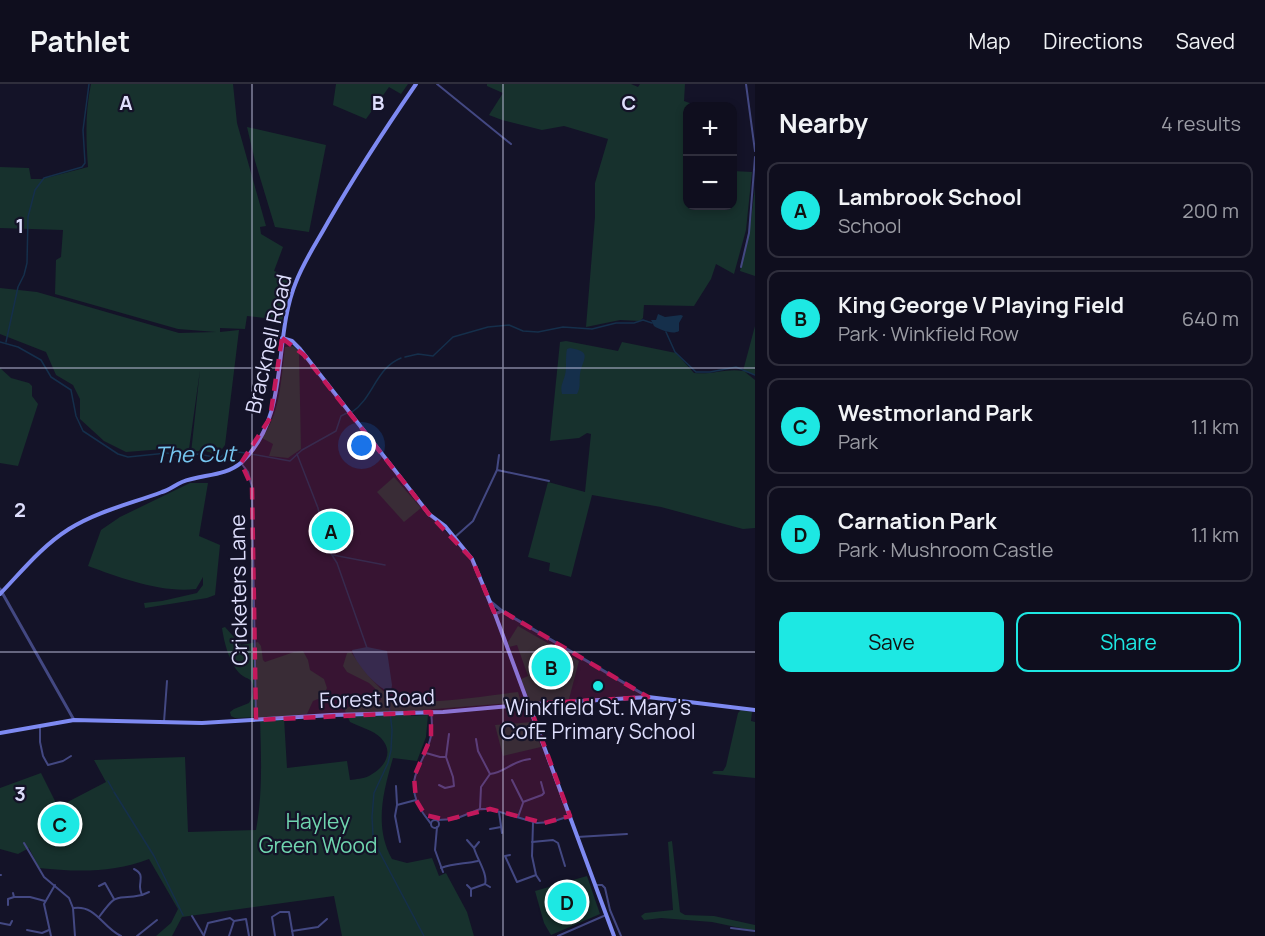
<!DOCTYPE html>
<meta charset="utf-8">
<style>
:root{--surface:#0f0e1e;--page:#181727;--text:#f1f3f6;--muted:#9b9ca4;--line:#2f2e3c;--accent:#1de8e3}
body{margin:0;font-family:Manrope,sans-serif;background:var(--page);color:var(--text)}
.controls{position:absolute;right:18px;top:18px;display:grid;overflow:hidden;border-radius:12px;box-shadow:0 3px 9px #0003}
.controls button{width:54px;height:54px;display:grid;place-items:center;padding:0;border:0;border-bottom:2px solid var(--line);background:var(--surface);color:var(--text);font:30px sans-serif}
.you{position:absolute;left:362px;top:362px;width:21px;height:21px;margin:-15px;border:4px solid #fff;border-radius:50%;background:#1a73e8;box-shadow:0 0 0 9px #1a73e833}
.badge{display:grid;place-items:center;width:39px;height:39px;border-radius:50%;background:var(--accent);color:#111;font-size:20px;font-weight:700}
.pin{position:absolute;translate:-50% -50%;border:3px solid #fff;box-shadow:0 2px 6px #0006}
.list{margin:0;padding:0;list-style:none}
h2{display:flex;justify-content:space-between;align-items:center;height:78px;margin:0;padding:0 24px;font-size:26px}
h2 small{font-size:20px;font-weight:400;color:var(--muted)}
.list li{display:grid;grid-template-columns:39px 1fr auto;gap:18px;align-items:center;box-sizing:border-box;height:96px;margin:0 12px 12px;padding:0 12px;border:2px solid var(--line);border-radius:12px}
.list b{display:block;font-size:22px;white-space:nowrap}
.list p{margin:0;font-size:20px;white-space:nowrap;color:var(--muted)}
.list em{font-size:20px;font-style:normal;color:var(--muted)}
.actions{display:flex;gap:12px;padding:18px 24px}
.actions a{flex:1;padding:14px 0;border:2px solid var(--accent);border-radius:12px;text-align:center;font-size:21px;color:var(--accent)}
.actions .main{background:var(--accent);color:#111}
.map{position:relative;flex:none;width:755px;height:852px;overflow:hidden}
header{display:flex;align-items:center;gap:36px;box-sizing:border-box;height:84px;padding:0 30px;background:var(--surface);border-bottom:2px solid var(--line)}
header strong{font-size:28px}
nav{display:flex;gap:33px;margin-inline-start:auto;font-size:21px}
main{display:flex}
aside{flex:1;background:var(--surface)}
.map>svg:first-child{display:block}
.green{fill:#17312d}
.water{fill:#152f4b}
.lines{fill:none;stroke-linecap:round;stroke-linejoin:round}
.stream{stroke:#152f4b;stroke-width:1.5}
.minor{stroke:#434882;stroke-width:2}
.tertiary{stroke:#434882;stroke-width:3}
.secondary{stroke:#7e8af2;stroke-width:4}
.marked{fill:#c2185b;fill-opacity:0.2;stroke:#c2185b;stroke-width:4.5;stroke-dasharray:12 8;stroke-linejoin:round}
.grid{fill:none;stroke:#dedefc;stroke-width:1.5;stroke-opacity:0.55}
.poi-dot{fill:#1de8e3;stroke:#141328;stroke-width:2}
.labels{text-anchor:middle;stroke-width:4.5;stroke-linejoin:round;paint-order:stroke}
.street-label{font-size:21px;fill:#dedefc;stroke:#141328}
.poi-label{font-size:21px;fill:#dedefc;stroke:#141328}
.park-label{font-size:21px;fill:#70d5af;stroke:#141328}
.water-label{font-size:22px;font-style:italic;fill:#76c7f1;stroke:#141328}
.grid-label{font-size:20px;text-anchor:middle;font-weight:bold;fill:#dedefc;stroke:#141328;stroke-width:4.5;stroke-linejoin:round;paint-order:stroke}
</style>
<header>
<strong>Pathlet</strong>
<nav><a>Map</a><a>Directions</a><a>Saved</a></nav>
</header>
<main>
<div class="map">
<svg width="755" height="852" viewBox="0 0 755 852">
<rect width="100%" height="100%" fill="#141328"/>
<g class="green">
<path d="M91,0h142l4,39 29,103 -6,1 1,7 22,13 -9,24 19,7 -11,42 -35,-4 -2,13 -25,-1v4l19,-2 -14,115 -8,11c-7,-5 -17,-7 -26,-3l9,-83 -11,79 -5,2 -20,-2 -38,3 -22,-11 -24,-22v-20l-7,-14 -17,-10 -10,-23 -46,-18v-46l37,4 142,41 37,-1 -38,-3 -123,-35 1,-34 5,-3 2,-27 -63,-2v-61l29,1 2,11h11l46,-12c-2,-29 -3,-54 3,-83z"/>
<path d="M336,0h72l-7,10 -12,-7 -23,32 -33,-14z"/>
<path d="M487,0h144l7,3 2,-3h45l-1,17 11,4 -7,1v100h44l1,-35 19,1 -6,58 -12,44 -18,-10 -5,15 -17,27 -50,-1 -1,13 -3,3 -20,-1 -34,7 9,-110v-34l13,-44 -44,-13 -22,4 -40,-10 -13,-5 14,-22 -16,-7z"/>
<path d="M247,43l79,18 -17,87 -34,-5 -20,-66z"/>
<path d="M755,103v89l-15,-5 11,-51z"/>
<path d="M755,242v49l-10,-3 10,8v148l-12,1 -82,-22 -69,-12 -21,82 -22,-6 1,-8 -22,-6 20,-75 37,10 6,-58 -4,-1 -8,5 -29,3 10,-99 6,-1 52,10 4,-9 54,11 18,20c18,2 33,-5 49,-2z"/>
<path d="M294,262l5,6 2,97 -13,9 -19,-2 4,-12 -11,-6c19,-26 19,-61 23,-91z"/>
<path d="M0,284l11,10 18,5 3,3v10l6,8 -20,62 -18,-3z"/>
<path d="M394,393l27,31 -17,14 -27,-30z"/>
<path d="M190,399h18l-9,53 21,9 -5,50 -8,3 -62,10 -1,-5 18,-2 35,-8 6,-8v-8l-7,12c-35,4 -75,-11 -108,-23l13,-36 19,-13z"/>
<path d="M518,542l61,35 -10,38 -39,3 -9,-23 7,-3 -11,-31 -8,2 -1,-5z"/>
<path d="M225,543l16,18 17,-3 3,4 2,14 2,2 29,-10 9,-1 5,9 2,10 14,9 3,9 -4,9 -10,4 -6,13 -20,2 -3,2 3,50 60,-7 3,19c6,-1 13,-1 19,-4 15,-8 26,-23 12,-38 -8,-8 -21,-11 -31,-16l-5,-11 1,-3c11,-5 24,-3 35,-8v-6l-12,-11 -22,-11 -4,-6 4,-13 4,-1c9,13 29,42 45,46 28,9 91,-3 122,-6l3,10 -111,9 1,5 17,-1 -2,22 -9,24 -24,-3c-10,34 -19,69 -1,101l15,4 25,-5 7,18 7,-3 21,39 7,24h-132l-8,-40 -152,21 -10,19h-16l15,-13 7,-14 -29,-50c-36,14 -73,13 -110,9l-10,-20 -11,6 -18,-5v-61l41,-15 17,34 48,-25 -12,-22 91,-3 3,75 68,-2c7,-38 5,-74 4,-113l-25,1 -4,-2 -1,-4 4,-3 15,-6c3,-5 5,-12 4,-18 -2,-7 -6,-6 -10,-9 -13,-9 -19,-34 -21,-48z"/>
<path d="M741,626l11,2 -1,9 4,1v56l-41,-4 -2,-1 2,-2h9l3,-5 12,-53z"/>
<path d="M532,638l9,25 -38,9 -8,-31z"/>
<path d="M672,757l8,71 5,3 29,1 41,9v6l-43,-9 -51,-4 -17,2 -3,-4 4,-3 28,-3 -5,-68z"/>
<path d="M587,792l13,38 -49,21 -7,-12 -9,-32z"/>
</g>
<g class="water">
<path d="M658,230l7,3 16,-2 2,1 -4,7v8c-6,4 -19,-1 -25,-5l-3,-6h5z"/>
<path d="M570,264c23,4 13,10 10,26 -1,8 1,13 -3,20h-15c-2,-9 1,-11 3,-19 2,-8 0,-17 2,-26z"/>
<path d="M367,563l20,4 5,34 -1,7c-12,-1 -37,-30 -39,-42z"/>
</g>
<g class="lines">
<g class="stream">
<path d="M666,248l9,20 21,20h14l26,-5 19,8"/>
<path d="M0,258l18,5 23,13 10,17 20,13 5,26 7,15 35,23 10,3 39,-4 15,4 16,-3 21,4 10,-7 17,2"/>
<path d="M6,258l12,-55 6,-12 3,-12 1,-46 7,-27 9,-12 38,-11 3,-4 -2,-33 6,-46"/>
<path d="M405,273l13,-3 15,2 20,-19 35,-10 21,-2 14,6 15,1 25,-5 29,2 24,-6h18l9,-3 9,3"/>
<path d="M352,328c21,-14 24,-44 49,-54"/>
<path d="M251,370l39,7 12,-11 34,-19 5,-15 6,-3"/>
<path d="M297,370l21,54 6,26 1,10 12,19 30,85"/>
<path d="M333,471l52,10"/>
<path d="M388,609l4,37 -1,20 -3,13 -14,30 -2,24 1,18 6,16 45,85"/>
<path d="M108,697l5,9"/>
<path d="M114,708l40,64 29,59"/>
</g>
<g class="minor">
<path d="M437,0l74,60"/>
<path d="M746,0l9,67"/>
<path d="M741,183l8,-34 6,-76"/>
<path d="M241,379l7,9 4,15 4,233"/>
<path d="M497,386l52,11"/>
<path d="M455,453l18,-16 24,-51 2,-15"/>
<path d="M431,628c1,9 2,16 0,24 -5,26 -26,39 -13,68 3,8 9,14 13,20"/>
<path d="M164,638l3,-41"/>
<path d="M40,643v15l3,14 5,9 15,-4 8,-5"/>
<path d="M476,655l2,12 12,23"/>
<path d="M426,669l14,4h6"/>
<path d="M512,696l11,22 19,-7 2,-2 -3,-11"/>
<path d="M439,701l6,3 9,-2 -1,-9 -7,-20 3,-23"/>
<path d="M396,702l1,18"/>
<path d="M480,725l1,-22 9,-13c16,-2 21,-13 40,-15"/>
<path d="M499,728l3,21"/>
<path d="M518,733l5,-14"/>
<circle cx="435" cy="740" r="4"/>
<path d="M437,736l18,-1 25,-10h10l47,14 14,-1 19,-6"/>
<path d="M437,743l-2,23 8,22"/>
<path d="M490,745l11,-2"/>
<path d="M577,753l50,-3"/>
<path d="M467,756l7,8 5,-6"/>
<path d="M400,758l-5,-26 2,-11 19,-5"/>
<path d="M532,758l21,-2 5,3 7,23"/>
<path d="M24,759l20,34 25,21 4,10 2,28"/>
<path d="M474,764c3,11 14,26 11,36l5,3"/>
<path d="M510,771l-5,1 12,26 19,-7 -4,-19 1,-33"/>
<path d="M441,784c13,-5 24,-4 37,-7"/>
<path d="M0,791h1"/>
<path d="M536,791l4,6"/>
<path d="M467,801l4,4v7"/>
<path d="M595,801h7l3,3 5,22 11,26"/>
<path d="M99,802l6,-3 9,16"/>
<path d="M471,805l14,-5"/>
<path d="M13,809l1,4h16l15,4"/>
<path d="M142,811l7,-3"/>
<path d="M8,821v-6l6,-2"/>
<path d="M74,824c22,-3 29,20 47,28"/>
<path d="M192,832l12,20"/>
<path d="M99,833c20,-27 15,-16 43,-22 -1,-3 -2,-5 -2,-8 0,-8 4,-13 -6,-18"/>
<path d="M0,839l10,2 2,-4"/>
<path d="M731,844l24,3"/>
<path d="M27,846l15,3 7,-3"/>
<path d="M292,847l26,-4 9,-8"/>
<path d="M204,851l4,-12 22,-5 4,3"/>
<path d="M51,852l-7,-32 11,-19"/>
<path d="M137,852l20,-16"/>
<path d="M229,852l5,-15 12,-2 3,17"/>
<path d="M275,852l-3,-19 8,-5h9l4,24"/>
<path d="M558,852l48,-21"/>
</g>
<g class="tertiary">
<path d="M0,505l74,131"/>
<path d="M491,518l11,9"/>
<path d="M495,530l7,-3 146,86"/>
</g>
<g class="secondary">
<path d="M282,254l10,3 8,8 129,165 16,12 27,33 23,55 119,322"/>
<path d="M0,510c22,-23 42,-48 69,-65 29,-18 61,-25 93,-37 7,-2 13,-7 20,-10 20,-8 43,-5 60,-20 49,-47 30,-122 54,-180 8,-21 21,-40 32,-60 27,-47 57,-93 88,-138"/>
<path d="M0,649l74,-13 128,3 129,-8 112,-3 91,-8 114,-7 107,13"/>
</g>
</g>
<path class="marked" d="M282,254l22,17 125,159 43,45 22,53 8,-1 146,86 -119,7 41,112 -26,7 -54,-14 -44,11 -21,-5 -9,-15 -2,-23 17,-40v-25l-175,8 -4,-233 -11,-24 29,-45z"/>
<path class="grid" d="M252,0v852M503,0v852M0,284h755M0,568h755"/>
<circle class="poi-dot" cx="598" cy="602" r="6"/>
<g class="labels">
<g class="street-label">
<text transform="translate(269 260) rotate(-77)" y="7">Bracknell Road</text>
<text transform="translate(239 506) rotate(-91)" y="7">Cricketers Lane</text>
<text transform="translate(377 615) rotate(-2)" y="7">Forest Road</text>
</g>
<g class="poi-label">
<text x="598" y="631">Winkfield St. Mary's<tspan x="598" dy="24">CofE Primary School</tspan></text>
</g>
<g class="park-label">
<text x="318" y="745">Hayley<tspan x="318" dy="24">Green Wood</tspan></text>
</g>
<g class="water-label">
<text transform="translate(195 370) rotate(-1)" y="8">The Cut</text>
</g>
</g>
<g class="grid-label">
<text x="126" y="26">A</text>
<text x="378" y="26">B</text>
<text x="629" y="26">C</text>
<text x="20" y="149">1</text>
<text x="20" y="433">2</text>
<text x="20" y="717">3</text>
</g>
</svg>
<div class="controls">
<button>+</button>
<button>−</button>
</div>
<div class="you"></div>
<div class="pin badge" style="left:331px;top:447px">A</div>
<div class="pin badge" style="left:551px;top:583px">B</div>
<div class="pin badge" style="left:60px;top:740px">C</div>
<div class="pin badge" style="left:567px;top:818px">D</div>
</div>
<aside>
<h2>Nearby<small>4 results</small></h2>
<ul class="list">
<li><span class="badge">A</span><div><b>Lambrook School</b><p>School</p></div><em>200 m</em></li>
<li><span class="badge">B</span><div><b>King George V Playing Field</b><p>Park · Winkfield Row</p></div><em>640 m</em></li>
<li><span class="badge">C</span><div><b>Westmorland Park</b><p>Park</p></div><em>1.1 km</em></li>
<li><span class="badge">D</span><div><b>Carnation Park</b><p>Park · Mushroom Castle</p></div><em>1.1 km</em></li>
</ul>
<div class="actions"><a class="main">Save</a><a>Share</a></div>
</aside>
</main>
